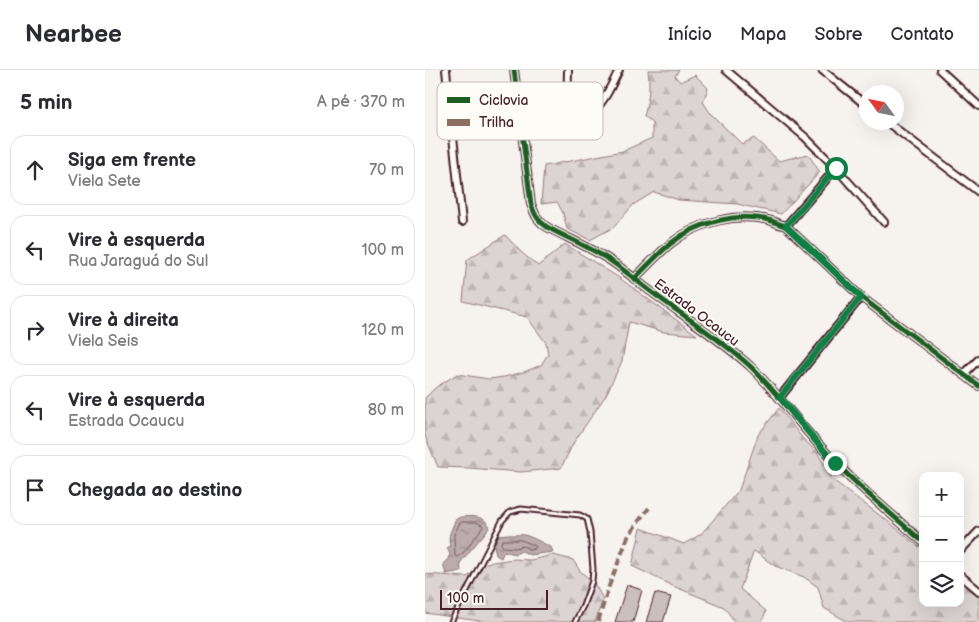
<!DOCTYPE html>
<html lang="pt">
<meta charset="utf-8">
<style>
:root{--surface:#fff;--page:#f2f2f3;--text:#2b2b33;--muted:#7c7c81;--line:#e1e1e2}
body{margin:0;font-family:"Balsamiq Sans",sans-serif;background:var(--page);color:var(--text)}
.controls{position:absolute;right:15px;bottom:15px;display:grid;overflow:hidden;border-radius:10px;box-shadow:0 5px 20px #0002}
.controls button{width:45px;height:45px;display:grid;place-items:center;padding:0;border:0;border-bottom:1px solid var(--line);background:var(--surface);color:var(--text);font:25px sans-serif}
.compass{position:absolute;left:434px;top:15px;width:45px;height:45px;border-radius:50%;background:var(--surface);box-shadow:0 5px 20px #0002;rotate:303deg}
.scale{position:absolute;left:15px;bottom:12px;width:108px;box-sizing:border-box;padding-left:5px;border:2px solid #4a1f2b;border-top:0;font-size:14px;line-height:18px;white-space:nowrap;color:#4a1f2b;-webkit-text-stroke:4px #fdfcf7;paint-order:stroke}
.stop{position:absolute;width:15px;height:15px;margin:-11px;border:4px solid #0b8043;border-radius:50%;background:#fff}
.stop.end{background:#0b8043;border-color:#fff;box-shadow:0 1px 5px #0008}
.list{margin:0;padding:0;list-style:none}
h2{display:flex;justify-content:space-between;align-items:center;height:65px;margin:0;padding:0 20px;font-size:21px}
h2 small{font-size:16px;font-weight:400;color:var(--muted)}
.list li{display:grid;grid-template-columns:32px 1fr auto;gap:15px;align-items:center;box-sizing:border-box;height:70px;margin:0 10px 10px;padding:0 10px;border:1px solid var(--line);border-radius:15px}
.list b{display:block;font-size:19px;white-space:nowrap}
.list p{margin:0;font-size:16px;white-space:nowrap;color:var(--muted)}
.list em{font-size:16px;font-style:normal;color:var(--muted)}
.icon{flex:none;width:28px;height:28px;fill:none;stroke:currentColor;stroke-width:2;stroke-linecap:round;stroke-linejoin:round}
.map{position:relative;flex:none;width:554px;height:552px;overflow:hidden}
header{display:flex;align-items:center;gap:30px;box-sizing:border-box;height:70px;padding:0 25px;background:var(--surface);border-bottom:1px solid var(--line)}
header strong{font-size:24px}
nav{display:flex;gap:28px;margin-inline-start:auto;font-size:18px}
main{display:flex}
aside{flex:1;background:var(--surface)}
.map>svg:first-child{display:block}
.forest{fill:url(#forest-firs);stroke:#937a7e}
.water{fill:url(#water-ripples);stroke:#8e7378}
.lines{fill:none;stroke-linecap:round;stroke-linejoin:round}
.shore{stroke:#77575f;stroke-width:1}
.building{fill:#cbbfbe;stroke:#4a1f2b}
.service-casing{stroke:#4a1f2b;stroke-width:7}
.minor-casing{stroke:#4a1f2b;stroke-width:10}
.service{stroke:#fdfcf7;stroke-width:3}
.minor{stroke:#fdfcf7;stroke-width:6}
.quiet{stroke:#8d6e63;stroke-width:4;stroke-dasharray:8 4;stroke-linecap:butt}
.cycleway-casing{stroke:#fdfcf7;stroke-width:8}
.cycleway{stroke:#1b5e20;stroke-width:5}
.route{stroke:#0b8043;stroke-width:6}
.labels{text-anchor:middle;stroke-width:4;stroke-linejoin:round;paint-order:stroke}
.street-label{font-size:14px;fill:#4a1f2b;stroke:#fdfcf7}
.key{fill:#fdfcf7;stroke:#c7baba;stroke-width:1}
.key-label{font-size:14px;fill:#4a1f2b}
</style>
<header>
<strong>Nearbee</strong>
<nav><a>Início</a><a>Mapa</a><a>Sobre</a><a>Contato</a></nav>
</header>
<main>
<aside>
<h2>5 min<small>A pé · 370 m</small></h2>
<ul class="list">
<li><svg class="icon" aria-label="ahead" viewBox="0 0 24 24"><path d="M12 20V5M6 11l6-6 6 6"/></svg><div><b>Siga em frente</b><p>Viela Sete</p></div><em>70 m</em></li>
<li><svg class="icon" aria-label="left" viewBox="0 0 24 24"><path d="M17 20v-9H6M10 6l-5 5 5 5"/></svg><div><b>Vire à esquerda</b><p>Rua Jaraguá do Sul</p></div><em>100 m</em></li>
<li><svg class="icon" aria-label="right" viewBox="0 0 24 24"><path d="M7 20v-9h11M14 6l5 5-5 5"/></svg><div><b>Vire à direita</b><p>Viela Seis</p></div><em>120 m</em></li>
<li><svg class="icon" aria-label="left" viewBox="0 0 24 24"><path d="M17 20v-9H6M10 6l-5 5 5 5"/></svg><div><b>Vire à esquerda</b><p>Estrada Ocaucu</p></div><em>80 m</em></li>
<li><svg class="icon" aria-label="arrive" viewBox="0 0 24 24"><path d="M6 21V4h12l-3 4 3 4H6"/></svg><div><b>Chegada ao destino</b></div></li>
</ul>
</aside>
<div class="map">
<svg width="554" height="552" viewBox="0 0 554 552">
<defs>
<pattern id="forest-firs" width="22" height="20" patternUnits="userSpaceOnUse" patternTransform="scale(1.25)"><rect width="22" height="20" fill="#dcd4d2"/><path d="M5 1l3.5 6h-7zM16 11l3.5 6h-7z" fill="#beb6b4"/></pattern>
<pattern id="water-ripples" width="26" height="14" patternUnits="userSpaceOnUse" patternTransform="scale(1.25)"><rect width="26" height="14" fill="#bbabac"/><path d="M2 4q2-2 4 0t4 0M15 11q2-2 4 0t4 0" fill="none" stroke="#9a8b8c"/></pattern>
</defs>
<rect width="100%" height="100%" fill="#f6f3ef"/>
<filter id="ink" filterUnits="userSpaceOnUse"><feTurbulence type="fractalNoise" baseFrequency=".02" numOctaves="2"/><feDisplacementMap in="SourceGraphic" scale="10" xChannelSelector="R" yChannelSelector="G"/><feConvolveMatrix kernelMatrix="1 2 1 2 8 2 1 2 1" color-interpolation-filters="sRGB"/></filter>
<g filter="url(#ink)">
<g class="forest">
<path d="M223,0h31l-4,6 5,6 15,-7 13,13 -5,14 8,12 31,30 12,-6 25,23 29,-7 12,18 -39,42 -44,-10 -58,-4 -25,-8 -21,13 -19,22 -24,13 -23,-11 -4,-16 -6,-11 -16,2 3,-38 79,-15 29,-13v-16l-8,-6c5,-17 6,-29 4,-46z"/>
<path d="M80,165l17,18 16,13 27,-22 53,33 79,58 -33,-3 -35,-10 -7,39 -16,34 -32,47 -13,26 -40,4 -52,-4 -31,-1 -13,-31v-38l10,-10 22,-14 32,5 15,-2 20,-5 17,-7 7,-11 -2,-11 -19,-26 -64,-16 4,-41z"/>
<path d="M354,338l24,31 14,13 16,28 57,43 33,27v53h37v-22l19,15v26h-131l-24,-14 -6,-21 -14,-10 -29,-11 -21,-15 -14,38 26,22 -4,11h-27l-11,-15 -51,-21 -41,-20 9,-38 43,16 17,-10 38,-44 19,-55z"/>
<path d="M128,485l20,5 7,11 14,12 9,16 -8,23h-109l-61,-9v-39l42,3 19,-14 27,-4 18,1z"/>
</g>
<g class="water">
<path d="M35,447c12,-1 24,-2 30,10l-30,36 1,8 -15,3 -3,-10 5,-5 2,-5 -3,-6 3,-2c-3,-12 2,-15 5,-26z"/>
<path d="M82,464c5,2 11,0 17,1 9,2 18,8 27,12l2,5 -23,3 -8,-4 -7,3 -11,-3 -3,7 -5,-3 -2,-9 5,-11z"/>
</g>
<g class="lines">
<g class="shore">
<path d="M37,452h14l6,3 1,2 -20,26 -6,4 -2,-1c0,-2 -1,-19 -1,-21 1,-4 4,-7 5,-11z"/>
<path d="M78,470h18l13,5 2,2 -2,2 -4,1 -7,-4 -8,2 -12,-1 -2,-3z"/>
</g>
</g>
<g class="building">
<path d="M202,515l15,5 -9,32h-18z"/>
<path d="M230,523l16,4 -8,25h-17z"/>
</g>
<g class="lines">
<g class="service-casing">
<path id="service" d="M26,552l51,-101 8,-9 11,-3 59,6 7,4 3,13 3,37 -1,12 -9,25 -8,16"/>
</g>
<g class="minor-casing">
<g id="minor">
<path d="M21,0l16,152"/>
<path d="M89,0l17,134c4,11 6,16 16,23 18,10 36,17 54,28 19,10 35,26 52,38 32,24 67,46 97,73 26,25 46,54 70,80 31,35 68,65 103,96"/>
<path d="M143,0c0,14 -4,41 16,43 4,0 7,-1 10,-3 11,-9 19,-28 25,-40"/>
<path d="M301,0l79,67 31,31 48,54"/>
<path d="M397,0l45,36"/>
<path d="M515,0l39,36"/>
<path d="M462,52l92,70"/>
<path d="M361,156l50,-58"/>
<path d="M209,209c12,-12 23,-24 36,-35 27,-22 68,-33 102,-23 5,2 9,4 14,5l75,71 118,89"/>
<path d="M539,304l15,-15"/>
<path d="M355,327l81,-100"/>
<path d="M535,481l19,-20"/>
<path d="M535,505l19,16"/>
</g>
</g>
<use href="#service" class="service"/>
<use href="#minor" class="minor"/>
<path class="quiet" d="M173,552l11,-36 19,-49 10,-15 11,-14"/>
<g class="cycleway-casing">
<g id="cycleway">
<path d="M89,0l17,134c4,11 6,16 16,23 18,10 36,17 54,28 19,10 35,26 52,38 32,24 67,46 97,73 26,25 46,54 70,80 31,35 68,65 103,96"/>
<path d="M209,209c12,-12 23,-24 36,-35 27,-22 68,-33 102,-23 5,2 9,4 14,5l75,71 118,89"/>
</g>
</g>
<use href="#cycleway" class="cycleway"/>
</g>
</g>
<g class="lines" filter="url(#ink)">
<path class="route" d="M410,393l-16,-18 -39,-48 81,-100 -75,-71 50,-58"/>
</g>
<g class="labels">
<g class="street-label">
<text transform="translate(272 242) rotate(37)" y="5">Estrada Ocaucu</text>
</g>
</g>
<rect x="12" y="12" width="166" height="58" rx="8" class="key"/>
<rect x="22" y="27" width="23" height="6" fill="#1b5e20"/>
<rect x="22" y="49" width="23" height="7" fill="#8d6e63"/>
<g class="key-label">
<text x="54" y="35">Ciclovia</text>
<text x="54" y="57">Trilha</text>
</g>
</svg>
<div class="controls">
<button>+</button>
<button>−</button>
<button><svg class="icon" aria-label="layers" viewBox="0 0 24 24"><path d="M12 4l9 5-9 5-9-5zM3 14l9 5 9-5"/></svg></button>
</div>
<svg class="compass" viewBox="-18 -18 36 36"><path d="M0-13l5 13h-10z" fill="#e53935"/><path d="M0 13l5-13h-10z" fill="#7c7c81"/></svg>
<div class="scale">100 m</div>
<div class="stop" style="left:411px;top:98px"></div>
<div class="stop end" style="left:410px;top:393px"></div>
</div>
</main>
